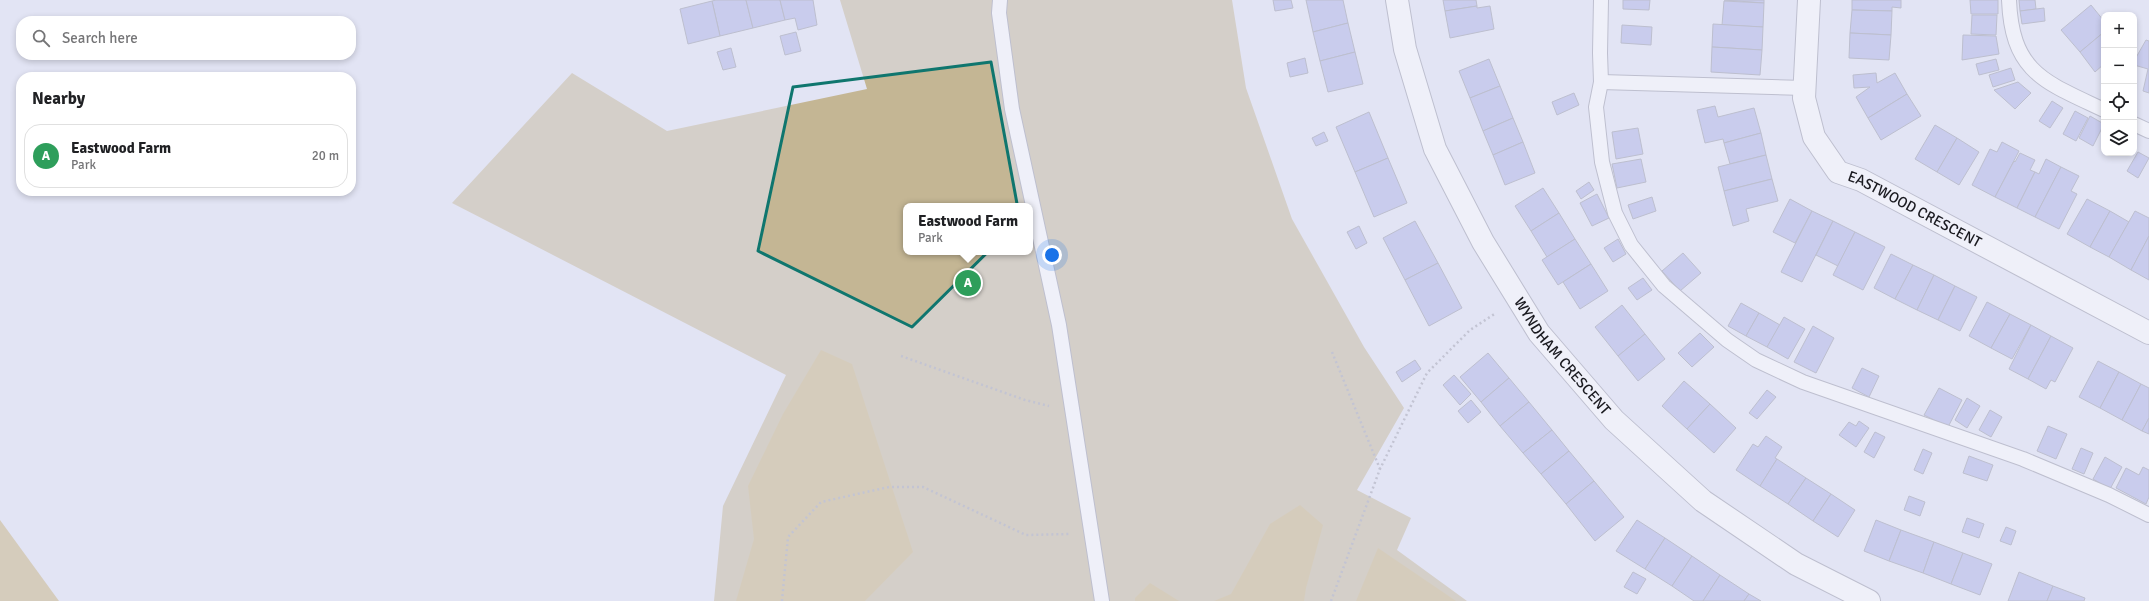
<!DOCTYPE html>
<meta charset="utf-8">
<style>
:root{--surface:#fff;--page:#f6f6f6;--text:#202124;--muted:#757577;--line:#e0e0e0;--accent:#2563eb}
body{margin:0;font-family:Signika,sans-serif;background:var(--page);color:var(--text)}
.controls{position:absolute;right:12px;top:12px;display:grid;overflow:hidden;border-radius:8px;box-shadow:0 2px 6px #0003}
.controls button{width:36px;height:36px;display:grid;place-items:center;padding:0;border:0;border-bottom:1px solid var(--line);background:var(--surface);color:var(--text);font:20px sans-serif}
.you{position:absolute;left:1052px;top:255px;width:14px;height:14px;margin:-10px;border:3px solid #fff;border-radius:50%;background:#1a73e8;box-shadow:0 0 0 6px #1a73e833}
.badge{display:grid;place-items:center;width:26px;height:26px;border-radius:50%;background:var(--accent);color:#fff;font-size:13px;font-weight:700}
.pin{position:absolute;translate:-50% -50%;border:2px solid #fff;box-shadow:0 1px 4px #0006}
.popup{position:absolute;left:903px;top:203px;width:130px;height:52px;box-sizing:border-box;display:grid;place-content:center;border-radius:8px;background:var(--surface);filter:drop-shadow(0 1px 3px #0005);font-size:13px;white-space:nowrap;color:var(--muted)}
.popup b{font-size:15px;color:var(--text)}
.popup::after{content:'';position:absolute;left:50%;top:100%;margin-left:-8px;border:8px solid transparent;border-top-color:var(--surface)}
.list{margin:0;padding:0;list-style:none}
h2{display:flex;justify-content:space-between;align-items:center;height:52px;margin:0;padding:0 16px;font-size:17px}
h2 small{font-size:13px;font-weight:400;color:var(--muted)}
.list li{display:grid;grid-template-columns:26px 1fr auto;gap:12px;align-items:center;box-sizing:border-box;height:64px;margin:0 8px 8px;padding:0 8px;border:1px solid var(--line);border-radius:16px}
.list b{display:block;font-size:15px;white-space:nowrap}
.list p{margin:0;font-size:13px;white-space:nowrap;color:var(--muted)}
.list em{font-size:13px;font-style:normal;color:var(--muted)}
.icon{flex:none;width:22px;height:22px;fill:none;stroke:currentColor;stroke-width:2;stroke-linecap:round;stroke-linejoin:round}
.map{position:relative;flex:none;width:2149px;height:601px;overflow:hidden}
.search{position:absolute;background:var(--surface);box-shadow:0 2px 6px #0003;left:16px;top:16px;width:340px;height:44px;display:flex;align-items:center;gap:10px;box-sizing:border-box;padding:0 14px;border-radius:16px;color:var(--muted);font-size:15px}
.panel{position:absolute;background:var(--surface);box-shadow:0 2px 6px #0003;left:16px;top:72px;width:340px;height:124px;border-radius:16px}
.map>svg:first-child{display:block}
.green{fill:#c4b694;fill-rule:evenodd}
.forest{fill:#c6b079}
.building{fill:#aaafe5;stroke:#9092a1}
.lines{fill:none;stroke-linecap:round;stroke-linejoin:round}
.lane-casing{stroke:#9293a2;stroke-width:16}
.street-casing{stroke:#9293a2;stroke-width:24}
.path{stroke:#9d9eab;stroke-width:2.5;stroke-dasharray:2 3;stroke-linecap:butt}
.lane{stroke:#fff;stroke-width:14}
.street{stroke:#fff;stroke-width:22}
.marked{fill:none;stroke:#0f766e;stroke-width:3;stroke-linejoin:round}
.labels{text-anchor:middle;stroke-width:3;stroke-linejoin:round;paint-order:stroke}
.street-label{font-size:15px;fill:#1a1a20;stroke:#fff}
</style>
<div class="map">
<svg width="2149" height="601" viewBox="0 0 2149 601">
<rect width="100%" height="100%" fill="#e2e4f4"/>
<path class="green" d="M840,0h392l14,88 46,131 72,128 40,61 -47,82 54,28 -14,32 70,51h-753l9,-95 63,-131 -334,-172 120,-130 95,58 200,-42zM906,206h124v46h-124z"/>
<g class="forest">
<path d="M821,350l31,14 61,188 -48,49h-129l18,-62 -6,-53 35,-72z"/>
<path d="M1300,505l23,20 -17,63 -2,13h-90l17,-7 39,-70z"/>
<path d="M0,520l59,81h-59z"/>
<path d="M1378,548l78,53h-100z"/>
<path d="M1150,583l29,18h-44v-3z"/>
</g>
<g class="building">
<path d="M716,0h30l7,28 -33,8 -8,-35z"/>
<path d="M746,0h34l5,20 -32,8z"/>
<path d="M780,0h33l4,25 -19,5 -3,-12 -10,2z"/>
<path d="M1273,0h18l2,8 -18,3z"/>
<path d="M1306,0h37l5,23 -35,9z"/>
<path d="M1443,0h33l1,6 -32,5z"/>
<path d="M1623,0h27l-1,10 -26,-1z"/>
<path d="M1724,0h40v3z"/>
<path d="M1852,0h49v8l-9,-1v4l-40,-1z"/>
<path d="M1970,0h28v14h-27z"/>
<path d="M2019,0h16l1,9 -16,2z"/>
<path d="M712,1l8,35 -32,8 -8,-35z"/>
<path d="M1724,1l40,2 -1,24 -41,-2z"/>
<path d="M2091,5l13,16v11l-24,20 -19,-22z"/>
<path d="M1477,6v2l13,-2 4,23 -44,9 -5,-27z"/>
<path d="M2044,8l1,13 -23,3 -2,-13z"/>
<path d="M1852,10l40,1 -1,24 -41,-2z"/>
<path d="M1972,15h25l-1,20 -25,-1z"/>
<path d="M1348,23l7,29 -35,9 -7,-29z"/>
<path d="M1713,24l50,3 -1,23 -50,-3z"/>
<path d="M1622,25l30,2 -1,18 -30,-2z"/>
<path d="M796,32l5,19 -16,4 -5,-19z"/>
<path d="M2104,32v32l-9,8 -15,-20z"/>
<path d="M1850,33l41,2 -2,25 -40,-2z"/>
<path d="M1963,35l33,1 3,18 -37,6z"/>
<path d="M2146,40l3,1v52l-6,-2 5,-22 -14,-4v-4z"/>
<path d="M1712,47l50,3 -2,25 -49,-3z"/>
<path d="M731,48l5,19 -13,3 -6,-18z"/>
<path d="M1355,52l8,32 -35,8 -8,-31z"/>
<path d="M1305,58l3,15 -18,4 -3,-14z"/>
<path d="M1489,59l11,27 -30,12 -11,-27z"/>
<path d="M1996,59l3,11 -20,5 -3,-11z"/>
<path d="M2011,68l4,12 -22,7 -4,-12z"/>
<path d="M1876,73l1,10 18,-10 12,21 -39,24 -12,-21 14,-10 -16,1 -1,-13z"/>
<path d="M2018,82l13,11 -16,16 -21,-19z"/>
<path d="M1500,86l13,32 -30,13 -13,-33z"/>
<path d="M1574,93l5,12 -22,10 -5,-13z"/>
<path d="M1907,94l14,22 -40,24 -13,-22z"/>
<path d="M2052,101l11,7 -13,20 -11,-7z"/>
<path d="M1715,106l3,11 36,-9 7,25 -37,10 -1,-4 -18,4 -8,-33z"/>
<path d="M2075,111l13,7 -12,23 -13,-7z"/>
<path d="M1369,112l19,46 -33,14 -19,-45z"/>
<path d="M2090,116l14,8 -11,22 -14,-8z"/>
<path d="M1513,118l10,24 -30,13 -10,-24z"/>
<path d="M1935,125l22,13 -20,34 -22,-13z"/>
<path d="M1638,128l5,26 -27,5 -4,-27z"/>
<path d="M1324,132l4,9 -12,5 -4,-8z"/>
<path d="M1761,133l5,22 -36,9 -6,-21z"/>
<path d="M1957,138l22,14 -20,33 -22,-13z"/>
<path d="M1523,142l12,31 -30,12 -12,-30z"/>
<path d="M2002,142l17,9 -24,46 -23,-12 18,-36 7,3z"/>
<path d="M2138,152l11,6 -11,20 -11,-7z"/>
<path d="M2020,153l15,7 -5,10 5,2 -18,36 -22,-11 19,-36 1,1z"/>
<path d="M1766,155l6,24 -48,12 -6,-24z"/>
<path d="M1388,158l19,45 -33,14 -19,-45z"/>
<path d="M1641,159l5,23 -29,6 -5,-24z"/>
<path d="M2046,159l15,8 -26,50 -18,-9 18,-36 4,2z"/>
<path d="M2061,167l18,9 -8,15 6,3 -18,35 -24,-12z"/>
<path d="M1772,179l6,22 -32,8 3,12 -16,5 -9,-35z"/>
<path d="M1589,182l5,8 -13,9 -5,-8z"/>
<path d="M1543,188l16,25 -28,18 -16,-25z"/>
<path d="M1597,194l12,24 -17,8 -12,-23z"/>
<path d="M1652,197l4,14 -23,8 -5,-14z"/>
<path d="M1790,199l22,12 -17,32 -22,-11z"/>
<path d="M2087,199l23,12 -20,36 -23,-13z"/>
<path d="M1812,211l21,10 -31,61 -21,-10z"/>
<path d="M2110,211l19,11 -20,35 -19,-10z"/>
<path d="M2135,211l14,7v18l-18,34 -22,-13z"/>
<path d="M1559,213l16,26 -28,18 -16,-26z"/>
<path d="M1415,221l23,42 -33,17 -22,-42z"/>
<path d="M1833,221l22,11 -17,34 -22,-11z"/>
<path d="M1359,226l8,17 -11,6 -9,-17z"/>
<path d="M1855,232l30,15 -22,43 -30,-15z"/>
<path d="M2149,236v44l-18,-10z"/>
<path d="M1575,239l16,25 -33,21 -16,-25z"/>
<path d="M1618,239l8,15 -13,8 -9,-14z"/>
<path d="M1683,253l18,20 -21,18 -18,-20z"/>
<path d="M1891,254l22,11 -18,34 -21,-11z"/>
<path d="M1438,263l24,45 -33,18 -24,-46z"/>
<path d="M1591,264l17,27 -28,18 -17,-27z"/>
<path d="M1913,265l21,10 -17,35 -22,-11z"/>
<path d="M1934,275l21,11 -17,34 -21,-10z"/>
<path d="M1643,278l9,12 -15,10 -9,-12z"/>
<path d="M1955,286l22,11 -17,34 -22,-11z"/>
<path d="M1987,302l23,12 -19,34 -22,-12z"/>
<path d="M1741,303l18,10 -13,23 -18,-10z"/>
<path d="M1622,305l23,29 -27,22 -23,-29z"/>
<path d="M1759,313l21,12 -13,22 -21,-11z"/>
<path d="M2010,314l21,11 -19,34 -21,-11z"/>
<path d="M1784,317l21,12 -17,30 -21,-12z"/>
<path d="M2031,325l20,11 -23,43 -19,-10z"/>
<path d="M1813,326l21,12 -18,35 -22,-11z"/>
<path d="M1700,333l14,14 -22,20 -14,-14z"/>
<path d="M1645,334l20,25 -27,22 -20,-25z"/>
<path d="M2051,336l22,12 -18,34 -4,-2 -5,9 -18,-10z"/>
<path d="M1488,353l21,25 -28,24 -21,-25z"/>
<path d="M1415,360l6,9 -19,13 -6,-10z"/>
<path d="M2098,361l21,11 -19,36 -21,-11z"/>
<path d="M1862,368l17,8 -10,21 -17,-9z"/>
<path d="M2119,372l22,12 -19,36 -22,-12z"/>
<path d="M1454,375l17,19 -11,11 -17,-20z"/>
<path d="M1509,378l20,24 -29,24 -19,-24z"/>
<path d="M1684,381l26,23 -23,25 -25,-23z"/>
<path d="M2141,384l8,4v30l-7,13 -20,-11z"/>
<path d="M1939,388l23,12 -14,27 -24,-12z"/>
<path d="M1767,390l9,7 -19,22 -8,-6z"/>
<path d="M1967,398l13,8 -13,22 -12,-8z"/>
<path d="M1471,400l10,12 -13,11 -10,-12z"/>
<path d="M1529,402l23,28 -29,23 -23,-27z"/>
<path d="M1710,404l26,24 -22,25 -27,-24z"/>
<path d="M1990,410l12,7 -11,20 -12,-7z"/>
<path d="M2149,418v16l-7,-3z"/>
<path d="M1859,421l10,7 -13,19 -17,-12 10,-13 7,4z"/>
<path d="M2048,426l19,8 -11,25 -19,-8z"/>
<path d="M1552,430l17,21 -28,23 -18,-21z"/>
<path d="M1875,432l10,5 -11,21 -10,-6z"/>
<path d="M1766,436l16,11 -7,11 2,1 -17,27 -24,-16 17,-26 5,3z"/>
<path d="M2081,448l12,5 -9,21 -12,-5z"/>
<path d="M1923,449l9,4 -9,21 -9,-4z"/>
<path d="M1569,451l25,30 -28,23 -25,-30z"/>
<path d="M1969,456l24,9 -6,16 -24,-8z"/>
<path d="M2105,457l17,10 -12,22 -17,-10z"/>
<path d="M1777,459l29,19 -18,26 -28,-18z"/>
<path d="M2143,467l6,3v27l-3,7 -30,-16 10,-20 13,7z"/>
<path d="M1806,478l25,16 -18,27 -25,-17z"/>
<path d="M1594,481l30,36 -29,24 -29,-37z"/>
<path d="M1831,494l24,16 -17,27 -25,-16z"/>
<path d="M1909,496l16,6 -5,14 -16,-6z"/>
<path d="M1967,518l17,6 -5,14 -17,-6z"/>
<path d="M1637,520l28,18 -20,31 -29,-18z"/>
<path d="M1876,520l25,10 -12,31 -25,-10z"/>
<path d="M2006,527l10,4 -5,14 -11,-4z"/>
<path d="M1901,530l33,12 -11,31 -34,-12z"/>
<path d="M1665,538l27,18 -20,30 -27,-17z"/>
<path d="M1934,542l29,11 -12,31 -28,-11z"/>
<path d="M1963,553l29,11 -12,31 -29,-11z"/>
<path d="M1692,556l28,19 -17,26h-9l-22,-15z"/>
<path d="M1633,572l13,7 -9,15 -13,-7z"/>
<path d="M2019,572l34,14 -6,15h-39z"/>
<path d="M1720,575l29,19 -5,7h-41z"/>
<path d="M2053,586l32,12 -1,3h-37z"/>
<path d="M1749,594l12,7h-17z"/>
</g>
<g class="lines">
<g class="lane-casing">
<g id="lane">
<path d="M1000,0l-1,13 13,96 47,216 43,276"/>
<path d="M1601,0l-1,53 1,29 -5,25 6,55 13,51 16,32 33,41 63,54 29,20 47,22 220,77 86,36 40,20"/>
<path d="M2009,0c3,73 36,82 95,110"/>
<path d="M1601,82l203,6"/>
<path d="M2134,124l15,7"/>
</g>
</g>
<g class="street-casing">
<g id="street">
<path id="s1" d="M1397,0l8,49 30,100 48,93 56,91 75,87 89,81 93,63 73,37"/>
<path id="s2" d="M1809,0l-5,98 10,39 24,35 23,8 288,153"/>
</g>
</g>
<g class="path">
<path d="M1332,352l48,117"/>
<path d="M901,356l124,44 24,6"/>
<path d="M782,601l6,-64 33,-35 68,-15h34l103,48 43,-1"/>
<path d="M1331,601l49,-132 47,-96 43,-43 26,-17"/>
</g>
<use href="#lane" class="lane"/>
<use href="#street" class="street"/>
</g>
<path d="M0 0H2149V601H0ZM991,62l29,158 -108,107 -154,-76 35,-164z" fill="#e2e4f4" fill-opacity=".55" fill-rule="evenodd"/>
<path class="marked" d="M991,62l29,158 -108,107 -154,-76 35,-164z"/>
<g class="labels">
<g class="street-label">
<text dy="5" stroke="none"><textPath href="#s2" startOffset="266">EASTWOOD CRESCENT</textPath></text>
<text dy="5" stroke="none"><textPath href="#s1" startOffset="398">WYNDHAM CRESCENT</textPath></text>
</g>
</g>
</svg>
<div class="controls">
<button>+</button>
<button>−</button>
<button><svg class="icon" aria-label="locate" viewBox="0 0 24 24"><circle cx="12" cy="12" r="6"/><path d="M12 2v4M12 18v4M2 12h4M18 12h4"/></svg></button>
<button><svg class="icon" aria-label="layers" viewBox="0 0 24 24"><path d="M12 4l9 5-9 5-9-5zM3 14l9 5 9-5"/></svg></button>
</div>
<div class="you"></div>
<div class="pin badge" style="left:968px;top:283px;background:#2e9e5b">A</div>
<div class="popup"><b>Eastwood Farm</b>Park</div>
<div class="search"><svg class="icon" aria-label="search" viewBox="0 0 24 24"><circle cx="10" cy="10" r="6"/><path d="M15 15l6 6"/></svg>Search here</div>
<section class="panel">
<h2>Nearby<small></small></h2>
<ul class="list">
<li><span class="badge" style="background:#2e9e5b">A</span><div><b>Eastwood Farm</b><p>Park</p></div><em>20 m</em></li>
</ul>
</section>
</div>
